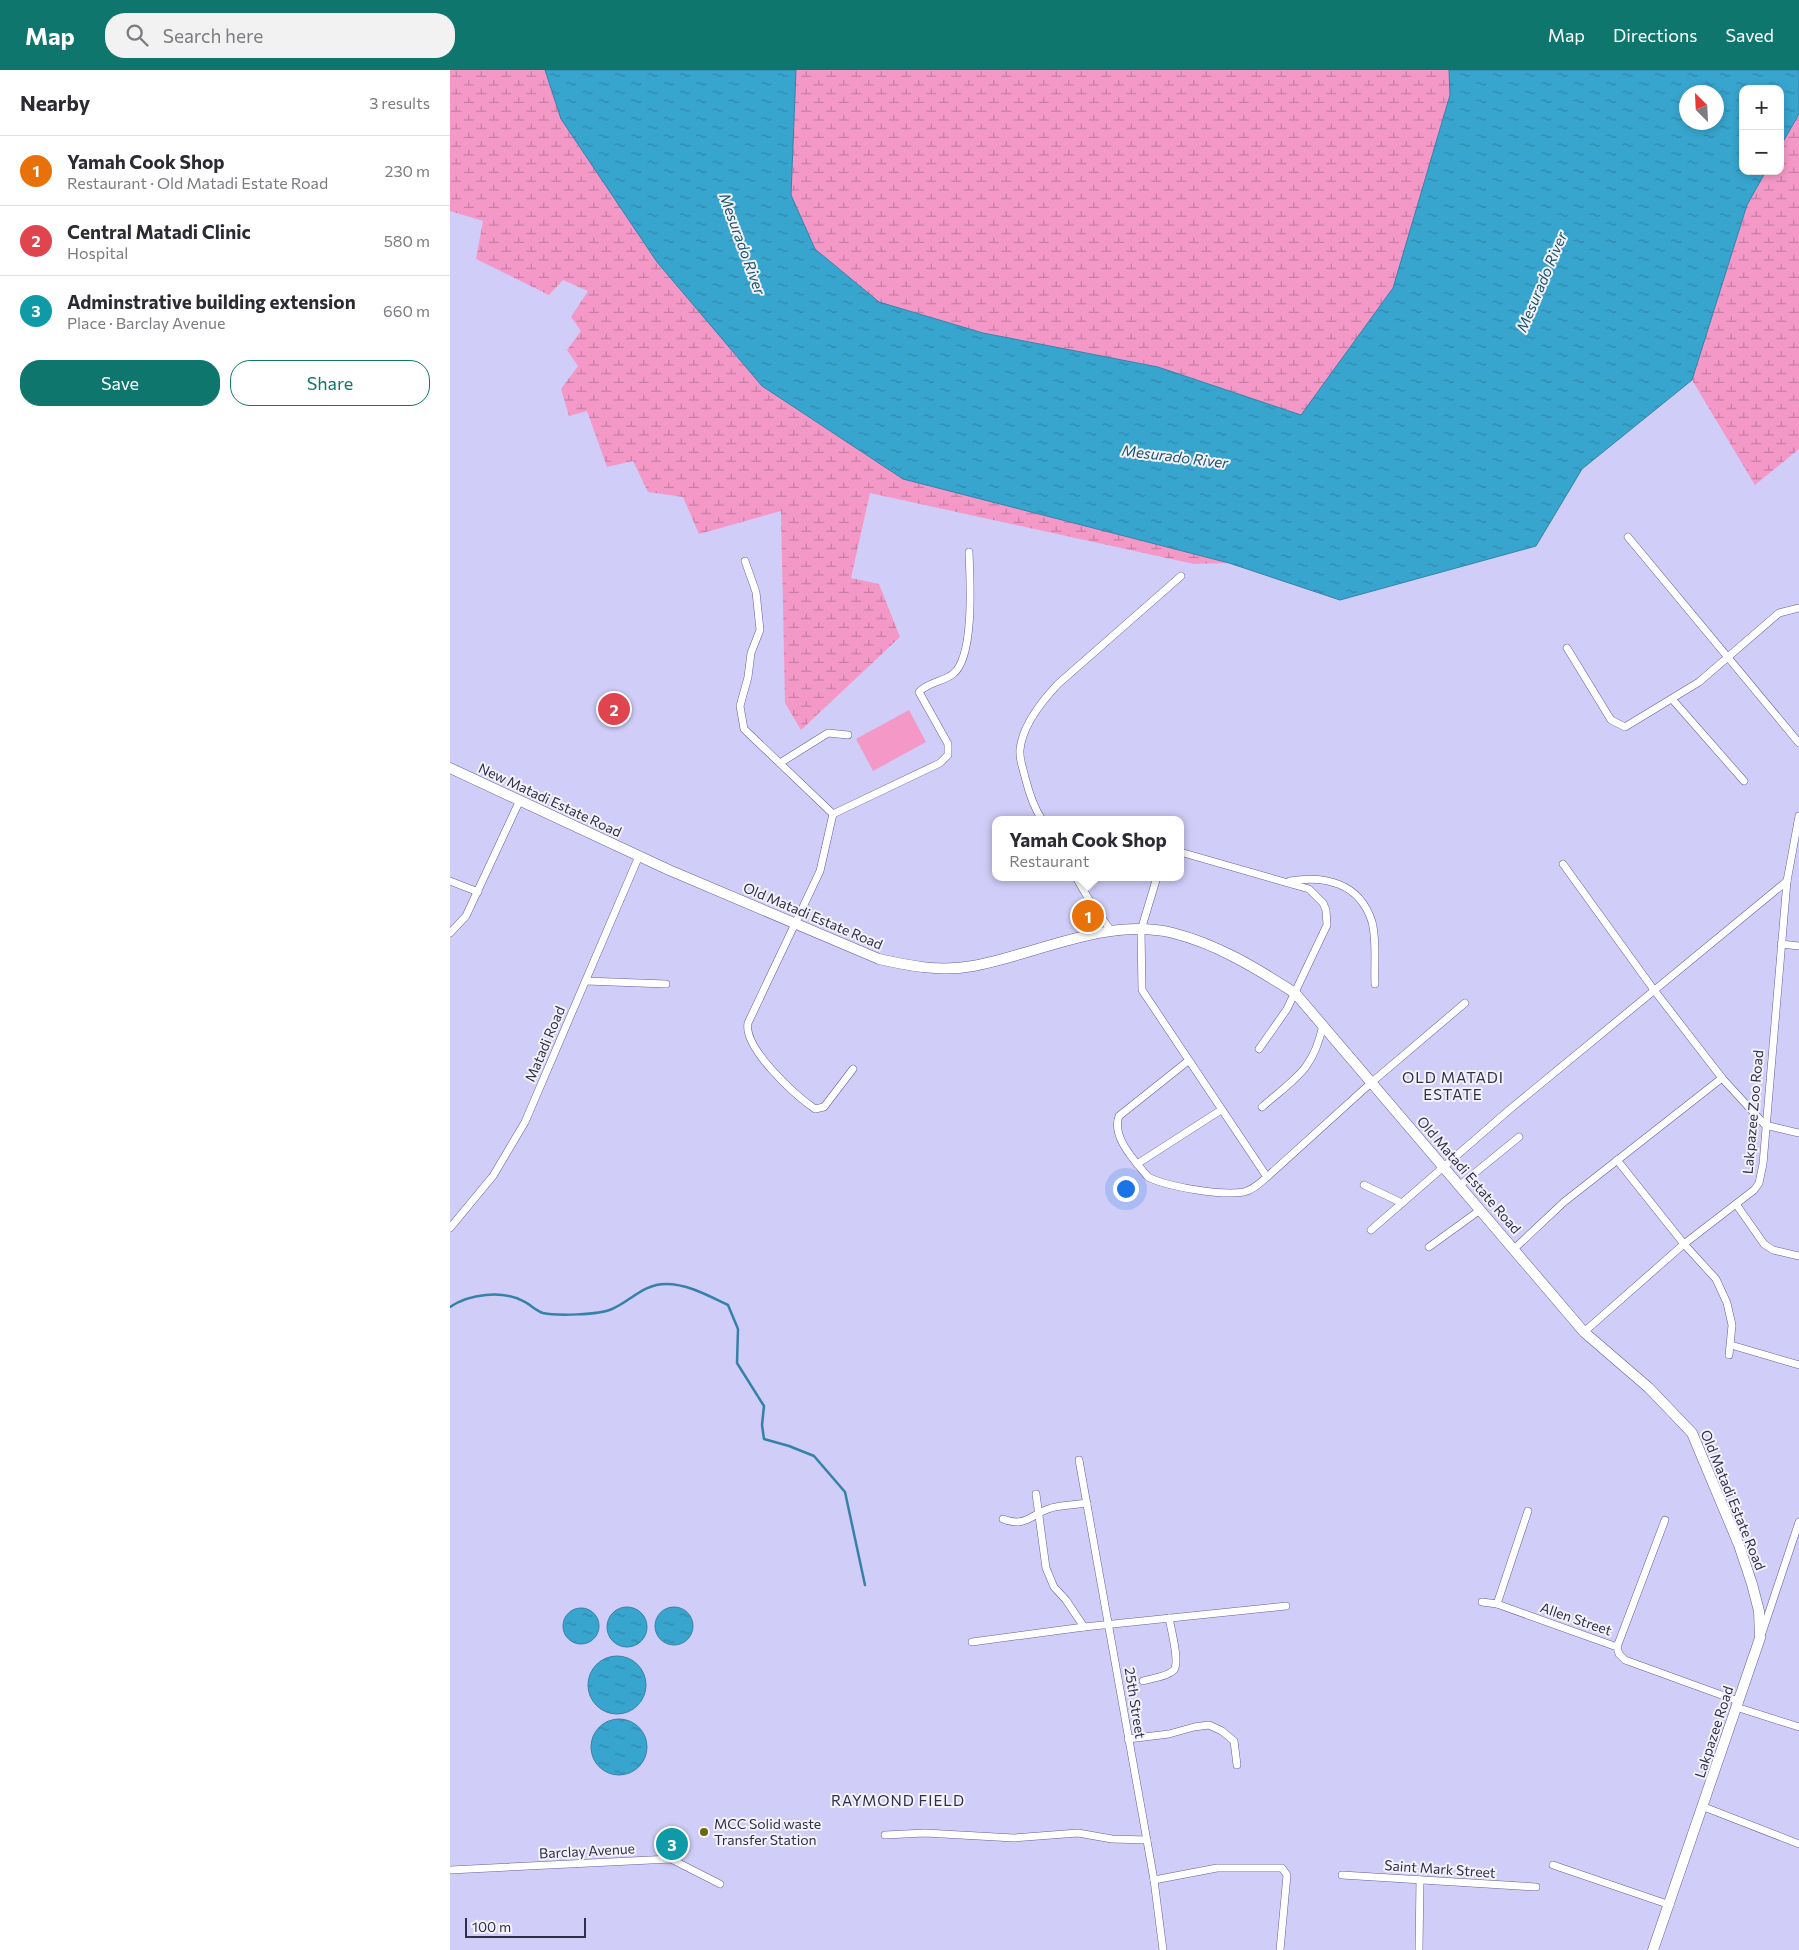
<!DOCTYPE html>
<meta charset="utf-8">
<style>
:root{--surface:#fff;--page:#f2f2f3;--text:#2b2b33;--muted:#7c7c81;--line:#e1e1e2;--accent:#0f766e}
body{margin:0;font-family:Commissioner,sans-serif;background:var(--page);color:var(--text)}
.controls{position:absolute;right:15px;top:15px;display:grid;overflow:hidden;border-radius:10px;box-shadow:0 2px 8px #0003}
.controls button{width:45px;height:45px;display:grid;place-items:center;padding:0;border:0;border-bottom:1px solid var(--line);background:var(--surface);color:var(--text);font:25px sans-serif}
.compass{position:absolute;left:1229px;top:15px;width:45px;height:45px;border-radius:50%;background:var(--surface);box-shadow:0 2px 8px #0003;rotate:336deg}
.scale{position:absolute;left:15px;bottom:12px;width:121px;box-sizing:border-box;padding-left:5px;border:2px solid #312e4a;border-top:0;font-size:14px;line-height:18px;white-space:nowrap;color:#312e4a;-webkit-text-stroke:4px #f3f2fa;paint-order:stroke}
.you{position:absolute;left:675px;top:1118px;width:18px;height:18px;margin:-12px;border:4px solid #fff;border-radius:50%;background:#1a73e8;box-shadow:0 0 0 8px #1a73e833}
.badge{display:grid;place-items:center;width:32px;height:32px;border-radius:50%;background:var(--accent);color:#fff;font-size:16px;font-weight:700}
.pin{position:absolute;translate:-50% -50%;border:2px solid #fff;box-shadow:0 1px 5px #0006}
.popup{position:absolute;left:542px;top:746px;width:192px;height:65px;box-sizing:border-box;display:grid;place-content:center;border-radius:10px;background:var(--surface);filter:drop-shadow(0 1px 4px #0005);font-size:16px;white-space:nowrap;color:var(--muted)}
.popup b{font-size:19px;color:var(--text)}
.popup::after{content:'';position:absolute;left:50%;top:100%;margin-left:-10px;border:10px solid transparent;border-top-color:var(--surface)}
.list{margin:0;padding:0;list-style:none}
h2{display:flex;justify-content:space-between;align-items:center;height:65px;margin:0;padding:0 20px;font-size:21px}
h2 small{font-size:16px;font-weight:400;color:var(--muted)}
.list li{display:grid;grid-template-columns:32px 1fr auto;gap:15px;align-items:center;box-sizing:border-box;height:70px;padding:0 20px;border-top:1px solid var(--line)}
.list b{display:block;font-size:19px;white-space:nowrap}
.list p{margin:0;font-size:16px;white-space:nowrap;color:var(--muted)}
.list em{font-size:16px;font-style:normal;color:var(--muted)}
.actions{display:flex;gap:10px;padding:15px 20px}
.actions a{flex:1;padding:11px 0;border:1px solid var(--accent);border-radius:20px;text-align:center;font-size:18px;color:var(--accent)}
.actions .main{background:var(--accent);color:#fff}
.icon{flex:none;width:28px;height:28px;fill:none;stroke:currentColor;stroke-width:2;stroke-linecap:round;stroke-linejoin:round}
.map{position:relative;flex:none;width:1349px;height:1880px;overflow:hidden}
header{display:flex;align-items:center;gap:30px;box-sizing:border-box;height:70px;padding:0 25px;background:var(--accent);color:#fff}
header strong{font-size:24px}
nav{display:flex;gap:28px;margin-inline-start:auto;font-size:18px}
.search{width:350px;height:45px;background:var(--page);display:flex;align-items:center;gap:12px;box-sizing:border-box;padding:0 18px;border-radius:20px;color:var(--muted);font-size:19px}
main{display:flex}
aside{flex:1;background:var(--surface)}
.map>svg:first-child{display:block}
.wetland{fill:url(#wetland-marsh)}
.green{fill:#f499c7}
.water{fill:url(#water-ripples);stroke:#3681a7;fill-rule:evenodd}
.lines{fill:none;stroke-linecap:round;stroke-linejoin:round}
.stream{stroke:#3681a7;stroke-width:2.5}
.street-casing{stroke:#675e9e;stroke-width:8}
.secondary-casing{stroke:#675e9e;stroke-width:11}
.street{stroke:#fff;stroke-width:7}
.secondary{stroke:#fff;stroke-width:10}
.poi-dot{fill:#6b6905;stroke:#f3f2fa;stroke-width:2}
.labels{text-anchor:middle;stroke-width:4;stroke-linejoin:round;paint-order:stroke}
.street-label{font-size:14px;fill:#312e4a;stroke:#f3f2fa}
.poi-label{font-size:14px;fill:#312e4a;stroke:#f3f2fa;text-anchor:start}
.water-label{font-size:15px;font-style:italic;fill:#1b546b;stroke:#f3f2fa}
.neighbourhood-label{font-size:15px;letter-spacing:1px;fill:#312e4a;stroke:#f3f2fa}
</style>
<header>
<strong>Map</strong>
<div class="search"><svg class="icon" aria-label="search" viewBox="0 0 24 24"><circle cx="10" cy="10" r="6"/><path d="M15 15l6 6"/></svg>Search here</div>
<nav><a>Map</a><a>Directions</a><a>Saved</a></nav>
</header>
<main>
<aside>
<h2>Nearby<small>3 results</small></h2>
<ul class="list">
<li><span class="badge" style="background:#e8710a">1</span><div><b>Yamah Cook Shop</b><p>Restaurant · Old Matadi Estate Road</p></div><em>230 m</em></li>
<li><span class="badge" style="background:#e0444e">2</span><div><b>Central Matadi Clinic</b><p>Hospital</p></div><em>580 m</em></li>
<li><span class="badge" style="background:#0f9aa8">3</span><div><b>Adminstrative building extension</b><p>Place · Barclay Avenue</p></div><em>660 m</em></li>
</ul>
<div class="actions"><a class="main">Save</a><a>Share</a></div>
</aside>
<div class="map">
<svg width="1349" height="1880" viewBox="0 0 1349 1880">
<defs>
<pattern id="wetland-marsh" width="20" height="14" patternUnits="userSpaceOnUse" patternTransform="scale(1.25)"><rect width="20" height="14" fill="#f499c7"/><path d="M1 5h8M5 5V1M11 12h8M15 12V8" fill="none" stroke="#c67da4"/></pattern>
<pattern id="water-ripples" width="26" height="14" patternUnits="userSpaceOnUse" patternTransform="scale(1.25)"><rect width="26" height="14" fill="#38a5cf"/><path d="M2 4q2-2 4 0t4 0M15 11q2-2 4 0t4 0" fill="none" stroke="#3087aa"/></pattern>
</defs>
<rect width="100%" height="100%" fill="#d0cdf8"/>
<g class="wetland">
<path d="M0,0h95l16,49 96,143 105,124 141,93 326,84 -35,1 -324,-71 -19,85 28,6 21,53 -99,93 -16,-27 -4,-192 -82,23 -16,-37 -35,-5 -15,-31 -26,6 -20,-56 -18,5 -8,-27 17,-23 -11,-16 14,-19 -10,-14 17,-26 -25,-11 -14,15 -73,-36 7,-38 -33,-10z"/>
<path d="M346,0h653l1,25 -57,193 -92,127 -142,-48 -176,-34 -104,-31 -64,-53 -24,-54z"/>
<path d="M1349,44v335l-44,36 -63,-105 55,-175 19,-34h14v-24z"/>
</g>
<path class="green" d="M459,640l17,32 -53,29 -17,-32z"/>
<g class="water">
<path d="M95,0h251l-5,125 24,54 64,53 104,31 175,34 143,48 92,-127 57,-193 -1,-25h350v44l-19,33v-58h-37v82h23l-19,34 -55,175 -110,89 -46,77 -196,54 -111,-37 -326,-84 -141,-93 -105,-124 -96,-143zM1236,22h30v30h-30z"/>
<circle cx="224" cy="1556" r="19"/>
<circle cx="177" cy="1557" r="20"/>
<circle cx="131" cy="1556" r="18"/>
<circle cx="167" cy="1615" r="29"/>
<circle cx="169" cy="1677" r="28"/>
</g>
<g class="lines">
<path class="stream" d="M0,1237c19,-13 52,-17 73,-6 7,3 13,10 20,12 13,3 56,2 69,-4 19,-8 31,-25 54,-25 22,0 43,12 62,21l10,24 -1,34 27,43 -2,19 2,14 25,7 25,10 31,36 20,93"/>
<g class="street-casing">
<g id="street">
<path d="M1178,467l171,206"/>
<path d="M295,491l11,31 4,38 -9,23 -3,24 -8,29 4,23 89,85"/>
<path d="M1117,578l44,72 14,7 74,-45 80,-69 20,-5"/>
<path d="M1222,629l72,82"/>
<path d="M330,693l48,-30 20,2"/>
<path d="M592,750c-9,-14 -13,-27 -17,-43 -2,-9 -6,-18 -5,-27 2,-25 22,-49 38,-66l123,-108"/>
<path d="M730,782l129,37 14,14 3,7 1,15 -40,84 -28,40"/>
<path d="M1113,794l91,126 68,88"/>
<path d="M626,807l12,21 23,33"/>
<path d="M707,807l-16,53 1,60 125,187c-7,6 -14,13 -23,15 -22,4 -76,-5 -96,-15 -13,-16 -37,-40 -29,-61l69,-55"/>
<path d="M0,811l28,11"/>
<path d="M840,811c35,-6 70,2 82,41 5,19 2,42 3,62"/>
<path d="M0,863l16,-17 54,-116"/>
<path d="M1331,874l18,2"/>
<path d="M136,911l80,3"/>
<path d="M403,999l-29,38 -9,2c-20,-14 -72,-61 -67,-86l72,-152 13,-57 107,-51 8,-8v-11l-29,-52c9,-10 24,-10 34,-18 22,-17 17,-96 16,-122"/>
<path d="M812,1037c33,-29 51,-36 61,-82"/>
<path d="M1167,1090l67,84 32,35 11,24 5,22 -3,30"/>
<path d="M687,1094l84,-54"/>
<path d="M817,1107l105,-95 93,-79"/>
<path d="M914,1115l38,18"/>
<path d="M1010,1115l59,-48"/>
<path d="M1286,1134l28,40 9,6 26,6"/>
<path d="M0,1158l43,-52 32,-54 114,-266"/>
<path d="M921,1160l138,-120 278,-229"/>
<path d="M979,1177l51,-37"/>
<path d="M1064,1179l50,-47 158,-124 43,47 34,8"/>
<path d="M1134,1262l100,-88 70,-54 5,-7 4,-19 24,-283 12,-65"/>
<path d="M1281,1275l68,20"/>
<path d="M629,1390l75,420 9,70"/>
<path d="M586,1424l10,74 8,19 12,13 18,27"/>
<path d="M553,1449c23,9 28,-5 48,-11 11,-3 24,-3 36,-5"/>
<path d="M1032,1532l15,2 120,43 2,7 6,6 113,41"/>
<path d="M1047,1534l31,-93"/>
<path d="M1312,1563l37,-111"/>
<path d="M522,1572l112,-15 202,-21"/>
<path d="M1167,1577l48,-127"/>
<path d="M693,1611c9,-3 24,-4 31,-11 6,-8 -3,-41 -5,-52"/>
<path d="M1286,1637l63,20"/>
<path d="M678,1669l41,-5 25,-7 15,-2 13,6 12,10 3,24"/>
<path d="M1254,1737l95,37"/>
<path d="M435,1765l40,-2 89,5 64,-5 34,6 35,1"/>
<path d="M1103,1795l117,40"/>
<path d="M0,1800l221,-11 49,25"/>
<path d="M892,1805l194,12"/>
<path d="M704,1810l63,-12h65l5,7 -7,75"/>
<path d="M969,1880l1,-70"/>
</g>
</g>
<g class="secondary-casing">
<path id="secondary" d="M0,698l219,102 210,89c31,7 61,13 94,7 65,-12 133,-49 200,-33 44,11 83,35 122,60l289,339 65,56 43,45 47,112 13,39 7,27 1,27 -107,312"/>
</g>
<use href="#street" class="street"/>
<use href="#secondary" class="secondary"/>
</g>
<circle class="poi-dot" cx="254" cy="1762" r="5"/>
<g class="labels">
<g class="street-label">
<text transform="translate(100 730) rotate(25)" y="5">New Matadi Estate Road</text>
<text transform="translate(363 846) rotate(23)" y="5">Old Matadi Estate Road</text>
<text transform="translate(95 974) rotate(-67)" y="5">Matadi Road</text>
<text transform="translate(1303 1042) rotate(-85)" y="5">Lakpazee Zoo Road</text>
<text transform="translate(1019 1105) rotate(49)" y="5">Old Matadi Estate Road</text>
<text transform="translate(1283 1430) rotate(68)" y="5">Old Matadi Estate Road</text>
<text transform="translate(1126 1549) rotate(19)" y="5">Allen Street</text>
<text transform="translate(685 1633) rotate(81)" y="5">25th Street</text>
<text transform="translate(1264 1662) rotate(-72)" y="5">Lakpazee Road</text>
<text transform="translate(137 1781) rotate(-3)" y="5">Barclay Avenue</text>
<text transform="translate(990 1799) rotate(4)" y="5">Saint Mark Street</text>
</g>
<g class="poi-label">
<text x="264" y="1759">MCC Solid waste<tspan x="264" dy="16">Transfer Station</tspan></text>
</g>
<g class="water-label">
<text transform="translate(292 174) rotate(70)" y="5">Mesurado River</text>
<text transform="translate(1092 212) rotate(-67)" y="5">Mesurado River</text>
<text transform="translate(725 387) rotate(7)" y="5">Mesurado River</text>
</g>
<g class="neighbourhood-label">
<text x="1003" y="1013">OLD MATADI<tspan x="1003" dy="17">ESTATE</tspan></text>
<text x="448" y="1736">RAYMOND FIELD</text>
</g>
</g>
</svg>
<div class="controls">
<button>+</button>
<button>−</button>
</div>
<svg class="compass" viewBox="-18 -18 36 36"><path d="M0-13l5 13h-10z" fill="#e53935"/><path d="M0 13l5-13h-10z" fill="#7c7c81"/></svg>
<div class="scale">100 m</div>
<div class="you"></div>
<div class="pin badge" style="left:638px;top:846px;background:#e8710a">1</div>
<div class="popup"><b>Yamah Cook Shop</b>Restaurant</div>
<div class="pin badge" style="left:164px;top:639px;background:#e0444e">2</div>
<div class="pin badge" style="left:222px;top:1774px;background:#0f9aa8">3</div>
</div>
</main>
